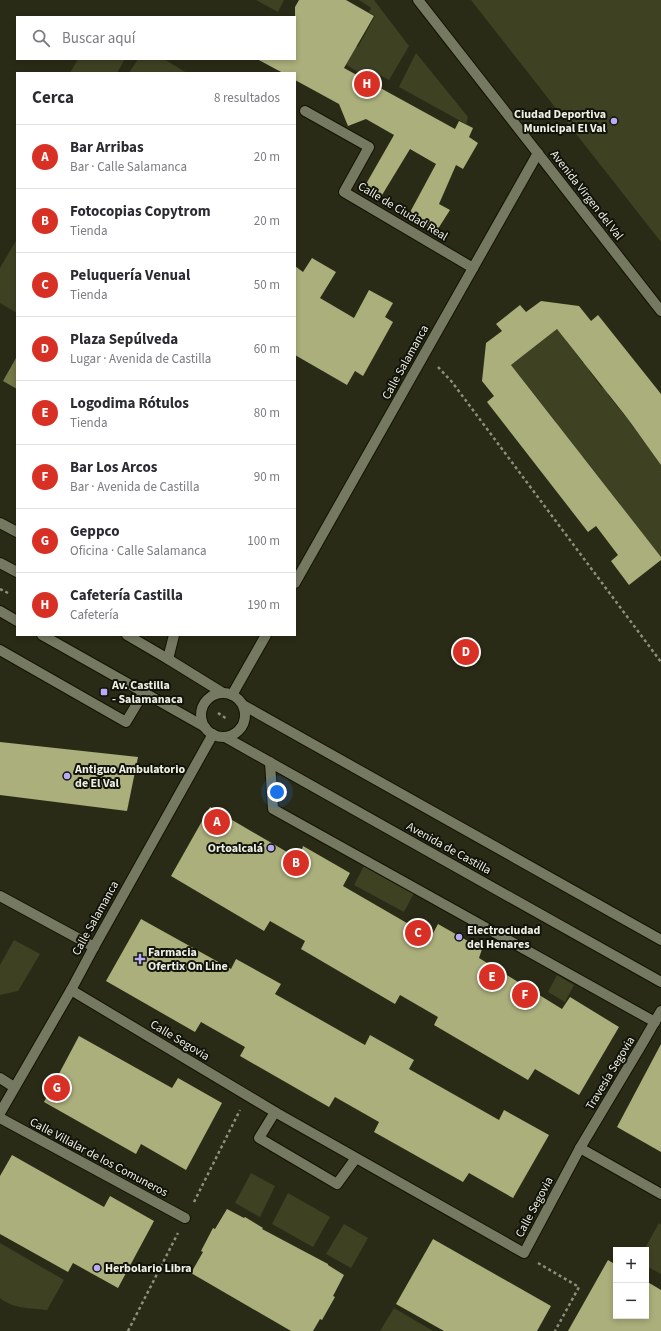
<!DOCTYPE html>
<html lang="es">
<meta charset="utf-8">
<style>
:root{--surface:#fff;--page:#f2f2f3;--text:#2b2b33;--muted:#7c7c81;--line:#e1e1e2;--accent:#d93025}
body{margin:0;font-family:"Source Sans 3",sans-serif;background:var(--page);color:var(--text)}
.controls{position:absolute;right:12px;bottom:12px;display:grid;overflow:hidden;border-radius:0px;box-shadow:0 2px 6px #0003}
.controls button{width:36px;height:36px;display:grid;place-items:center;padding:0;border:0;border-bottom:1px solid var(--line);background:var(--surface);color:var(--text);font:20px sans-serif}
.you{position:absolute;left:277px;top:792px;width:14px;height:14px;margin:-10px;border:3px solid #fff;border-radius:50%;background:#1a73e8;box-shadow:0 0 0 6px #1a73e833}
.badge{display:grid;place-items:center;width:26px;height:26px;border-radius:50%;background:var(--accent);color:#fff;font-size:13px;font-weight:700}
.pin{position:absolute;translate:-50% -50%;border:2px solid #fff;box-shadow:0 1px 4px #0006}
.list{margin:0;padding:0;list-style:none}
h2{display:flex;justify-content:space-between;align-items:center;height:52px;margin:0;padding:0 16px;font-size:17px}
h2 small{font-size:13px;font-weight:400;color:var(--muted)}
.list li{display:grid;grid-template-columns:26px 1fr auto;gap:12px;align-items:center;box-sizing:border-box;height:64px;padding:0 16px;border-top:1px solid var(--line)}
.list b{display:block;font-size:15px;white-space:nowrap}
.list p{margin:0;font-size:13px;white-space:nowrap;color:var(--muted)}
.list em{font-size:13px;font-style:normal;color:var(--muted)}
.icon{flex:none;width:22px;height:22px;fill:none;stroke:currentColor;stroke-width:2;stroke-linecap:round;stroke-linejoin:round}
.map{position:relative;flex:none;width:661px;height:1331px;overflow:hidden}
.search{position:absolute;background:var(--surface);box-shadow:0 2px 6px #0003;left:16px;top:16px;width:280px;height:44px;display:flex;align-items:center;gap:10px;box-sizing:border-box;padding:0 14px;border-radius:0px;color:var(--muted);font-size:15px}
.panel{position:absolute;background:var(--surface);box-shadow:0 2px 6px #0003;left:16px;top:72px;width:280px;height:564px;border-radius:0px}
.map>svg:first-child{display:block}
.green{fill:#3f4123}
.water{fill:#757947}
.building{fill:#abaf7b}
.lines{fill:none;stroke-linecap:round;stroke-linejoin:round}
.service-casing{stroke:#131302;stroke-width:12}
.pedestrian-casing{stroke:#131302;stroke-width:12}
.minor-casing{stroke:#131302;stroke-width:12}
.path{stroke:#8d8f7e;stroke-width:2.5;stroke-dasharray:3 3;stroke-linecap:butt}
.service{stroke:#767961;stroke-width:10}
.pedestrian{stroke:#767961;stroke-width:10}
.minor{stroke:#767961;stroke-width:10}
.poi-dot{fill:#b8abf7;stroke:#12130a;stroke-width:1.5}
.labels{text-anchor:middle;stroke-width:4;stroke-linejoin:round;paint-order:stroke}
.poi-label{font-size:12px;font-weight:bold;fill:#eef0e3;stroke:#12130a;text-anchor:start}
.street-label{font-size:12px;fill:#eef0e3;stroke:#12130a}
</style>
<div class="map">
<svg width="661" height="1331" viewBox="0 0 661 1331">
<rect width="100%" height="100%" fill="#2a2b16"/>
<g class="green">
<path d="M256,0h28l-6,12z"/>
<path d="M359,0h15l35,46 -20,34 -21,-11 -4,7 -31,-20 3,-21 22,12 17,-31 -6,-4 2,-4z"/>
<path d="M471,0h190v242z"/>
<path d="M416,53l52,64 -2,7 -67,-37z"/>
<path d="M78,59h47l-8,14h-47z"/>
<path d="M138,59h26l23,14h-58z"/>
<path d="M17,239v74l-17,-10v-35z"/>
<path d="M557,329l4,5 3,-2 5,7 -3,2 17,22 4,-2 5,7 -3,3 13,17 4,-3 5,7 -3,3 17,21 4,-2 5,6 -4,3 31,40v94l-18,-22 -27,-28 4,-3 -36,-46 -9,-4 3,-3 -17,-22 -3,2 -5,-6 3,-3 -45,-57z"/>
<path d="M364,866l50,27 -10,19 -50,-27z"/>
<path d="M14,940l26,14 -22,37 -18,4v-30z"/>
<path d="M557,975l17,10 -9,17 -17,-10z"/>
<path d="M251,1173l24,13 -15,31 -25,-14z"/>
<path d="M288,1193l42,24 -17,30 -41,-23z"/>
<path d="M659,1223l2,2v49l-15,-8v-16h-2z"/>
<path d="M344,1224l24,14 -17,30 -25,-14z"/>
<path d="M0,1243l64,37 -17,30c-17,-2 -34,-1 -47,-12z"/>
<path d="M394,1308l39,23h-53z"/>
</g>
<path class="water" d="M16,358l1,1v30l-14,-8z"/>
<g class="building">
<path d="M299,0h47l28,16 -30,52 111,61 4,-8 14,7 -4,9 9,6 -15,26 -7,-4 -17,39 11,6 -14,22 -28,-16 28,-52 -26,-15 -31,51 -17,-9 32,-56 -28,-16 -18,7 -9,-22 -44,-24v-7h-12l-26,-14h38v-52z"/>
<path d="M312,258l24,14 -16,26 34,20 15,-28 24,13 -8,14 8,5 -30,54 -8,-5 -8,14 -52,-30v-89l8,6z"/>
<path d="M541,301l38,5 12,15 7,-6 63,79v71l-33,-46 -71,-90 -46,36 150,192v3l-32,25 -18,-24 7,-6 -22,-29 -8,6 -101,-130 7,-6 -12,-15 4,-38 16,-12 -6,-7 24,-19 6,7z"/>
<path d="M0,742l138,15 -11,54 -127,-16z"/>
<path d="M210,807l89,52 4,-13 47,27 -7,13 88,51 7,-13 44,25 -3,9 83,51 8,-12 49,30 -40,68 -44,-26 -7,11 -94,-55 4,-8 -38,-22 -5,9 -94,-55 4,-8 -35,-20 -6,10 -93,-55z"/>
<path d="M141,919l90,50 5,-10 45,25 -6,10 90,51 5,-10 44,25 -5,9 90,51 5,-10 45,25 -36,63 -44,-25 -6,9 -89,-50 5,-10 -44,-25 -6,10 -89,-51 5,-9 -44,-25 -6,10 -89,-51z"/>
<path d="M79,1036l93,52 6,-10 44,25 -36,67 -45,-26 -5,10 -92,-52z"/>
<path d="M661,1044v108l-44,-25z"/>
<path d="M12,1155l92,52 6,-11 44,25 -36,67 -45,-25 -5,9 -68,-38v-58z"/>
<path d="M227,1209l17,9 1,-1 18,11 -1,1 66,35v1l16,10 -11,21 2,1 -13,23 -2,-1 -7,12h-22l-100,-58 12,-21 -2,-1 12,-23 2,1z"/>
<path d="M433,1239l118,67 -14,25h-93l-48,-27z"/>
<path d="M608,1260l8,5v51h30v-35l15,9v41h-93z"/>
</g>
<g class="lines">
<g class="service-casing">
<g id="service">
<path d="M0,523l17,9"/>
<path d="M0,650l126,72 18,-30"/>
<path d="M168,659l6,-24"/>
<path d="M270,762l3,47 382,213"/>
<path d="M0,1078l14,9"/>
</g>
</g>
<g class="pedestrian-casing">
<g id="pedestrian">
<path d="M305,111l64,36 -25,45 129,76"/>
<path d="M71,990l204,122"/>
<path d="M0,1118l185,100"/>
</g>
</g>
<g class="minor-casing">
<g id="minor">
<path d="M418,0l243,311"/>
<path d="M0,563l17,9"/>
<path d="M295,583l243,-430"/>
<path d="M0,611l17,10"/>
<path d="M42,635l163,92"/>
<path d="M127,635l41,24 55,34"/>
<circle cx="223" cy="715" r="22"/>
<path d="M232,695l34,-60"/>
<path d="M243,705l418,235"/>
<path d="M225,737l436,245"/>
<path d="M0,896l94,51"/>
<path d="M0,1113l71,-123 23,-43 119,-213"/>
<path d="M580,1148l81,46"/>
<path d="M356,1158l-19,26 -78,-46 16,-26 249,141 56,-105 62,-104 19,-33"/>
</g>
</g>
<g class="path">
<path d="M438,367l14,15 209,280"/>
<path d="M0,589l8,4"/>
<path d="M218,713l9,6"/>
<path d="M194,1202l46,-92"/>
<path d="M538,1263l41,24 -24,44"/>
<path d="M128,1331l50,-98"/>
</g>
<use href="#service" class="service"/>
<use href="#pedestrian" class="pedestrian"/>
<use href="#minor" class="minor"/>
</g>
<g class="poi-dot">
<circle cx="614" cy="121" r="4"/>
<rect x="100" y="688" width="8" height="8" rx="2"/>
<circle cx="67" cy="776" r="4"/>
<circle cx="271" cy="848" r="4"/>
<circle cx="459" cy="937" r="4"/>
<path d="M138 953h4v4h4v4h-4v4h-4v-4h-4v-4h4z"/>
<circle cx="97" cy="1268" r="4"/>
</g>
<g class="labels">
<g class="poi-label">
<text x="606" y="118" text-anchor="end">Ciudad Deportiva<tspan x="606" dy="14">Municipal El Val</tspan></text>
<text x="112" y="689">Av. Castilla<tspan x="112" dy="14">- Salamanaca</tspan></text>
<text x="75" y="773">Antiguo Ambulatorio<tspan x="75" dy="14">de El Val</tspan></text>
<text x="263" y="852" text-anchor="end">Ortoalcalá</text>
<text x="467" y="934">Electrociudad<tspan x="467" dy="14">del Henares</tspan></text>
<text x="148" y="956">Farmacia<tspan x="148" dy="14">Ofertix On Line</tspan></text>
<text x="105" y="1272">Herbolario Libra</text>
</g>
<g class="street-label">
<text transform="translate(587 195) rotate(52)" y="4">Avenida Virgen del Val</text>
<text transform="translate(403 211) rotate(31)" y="4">Calle de Ciudad Real</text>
<text transform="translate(405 362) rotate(-61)" y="4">Calle Salamanca</text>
<text transform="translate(449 848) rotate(29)" y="4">Avenida de Castilla</text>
<text transform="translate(95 918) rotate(-61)" y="4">Calle Salamanca</text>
<text transform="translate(180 1040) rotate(31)" y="4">Calle Segovia</text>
<text transform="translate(610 1073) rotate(-59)" y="4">Travesía Segovia</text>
<text transform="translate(99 1157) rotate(28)" y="4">Calle Villalar de los Comuneros</text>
<text transform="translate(534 1207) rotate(-62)" y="4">Calle Segovia</text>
</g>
</g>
</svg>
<div class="controls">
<button>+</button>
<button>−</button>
</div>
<div class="you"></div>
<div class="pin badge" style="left:217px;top:822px">A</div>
<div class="pin badge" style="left:296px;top:863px">B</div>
<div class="pin badge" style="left:418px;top:933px">C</div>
<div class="pin badge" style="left:466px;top:652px">D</div>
<div class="pin badge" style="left:492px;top:977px">E</div>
<div class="pin badge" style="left:525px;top:995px">F</div>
<div class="pin badge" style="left:57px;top:1088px">G</div>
<div class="pin badge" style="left:367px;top:84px">H</div>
<div class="search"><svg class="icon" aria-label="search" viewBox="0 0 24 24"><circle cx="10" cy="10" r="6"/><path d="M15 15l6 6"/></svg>Buscar aquí</div>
<section class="panel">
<h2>Cerca<small>8 resultados</small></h2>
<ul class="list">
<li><span class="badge">A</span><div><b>Bar Arribas</b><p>Bar · Calle Salamanca</p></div><em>20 m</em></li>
<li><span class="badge">B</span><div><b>Fotocopias Copytrom</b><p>Tienda</p></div><em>20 m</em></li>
<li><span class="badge">C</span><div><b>Peluquería Venual</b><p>Tienda</p></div><em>50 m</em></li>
<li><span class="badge">D</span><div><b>Plaza Sepúlveda</b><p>Lugar · Avenida de Castilla</p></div><em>60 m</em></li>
<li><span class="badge">E</span><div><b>Logodima Rótulos</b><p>Tienda</p></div><em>80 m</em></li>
<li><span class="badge">F</span><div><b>Bar Los Arcos</b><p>Bar · Avenida de Castilla</p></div><em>90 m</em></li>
<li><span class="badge">G</span><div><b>Geppco</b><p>Oficina · Calle Salamanca</p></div><em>100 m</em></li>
<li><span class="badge">H</span><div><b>Cafetería Castilla</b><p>Cafetería</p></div><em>190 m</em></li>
</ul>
</section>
</div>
